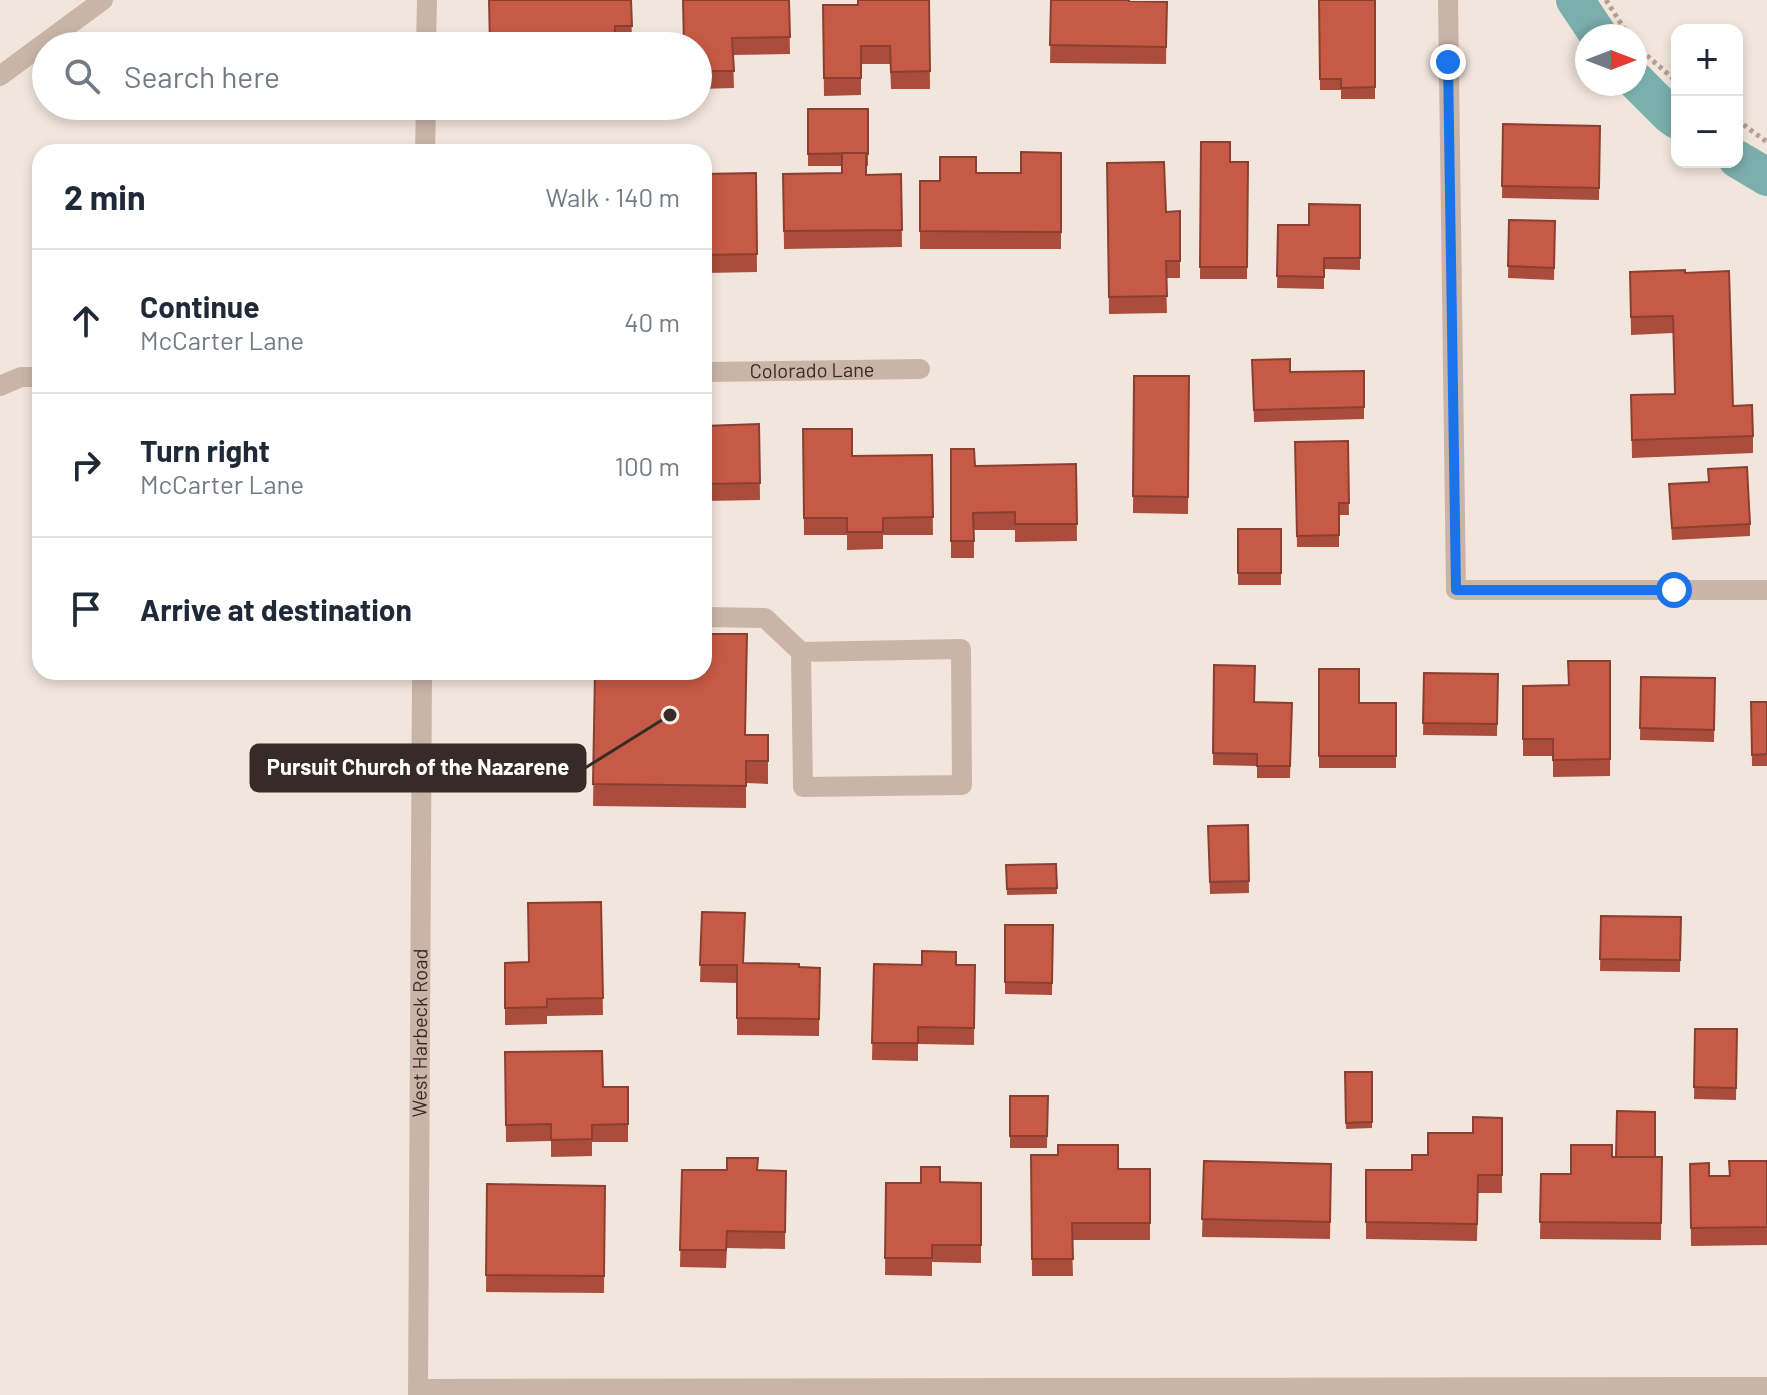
<!DOCTYPE html>
<meta charset="utf-8">
<style>
:root{--surface:#fff;--page:#f2f2f3;--text:#1f2937;--muted:#747a83;--line:#e0e1e3}
body{margin:0;font-family:Barlow,sans-serif;background:var(--page);color:var(--text)}
.controls{position:absolute;right:24px;top:24px;display:grid;overflow:hidden;border-radius:16px;box-shadow:0 4px 12px #0003}
.controls button{width:72px;height:72px;display:grid;place-items:center;padding:0;border:0;border-bottom:2px solid var(--line);background:var(--surface);color:var(--text);font:40px sans-serif}
.compass{position:absolute;left:1575px;top:24px;width:72px;height:72px;border-radius:50%;background:var(--surface);box-shadow:0 4px 12px #0003;rotate:90deg}
.stop{position:absolute;width:24px;height:24px;margin:-18px;border:6px solid #1a73e8;border-radius:50%;background:#fff}
.stop.end{background:#1a73e8;border-color:#fff;box-shadow:0 2px 8px #0008}
.list{margin:0;padding:0;list-style:none}
h2{display:flex;justify-content:space-between;align-items:center;height:104px;margin:0;padding:0 32px;font-size:34px}
h2 small{font-size:26px;font-weight:400;color:var(--muted)}
.list li{display:grid;grid-template-columns:52px 1fr auto;gap:24px;align-items:center;box-sizing:border-box;height:144px;padding:0 32px;border-top:2px solid var(--line)}
.list b{display:block;font-size:30px;white-space:nowrap}
.list p{margin:0;font-size:26px;white-space:nowrap;color:var(--muted)}
.list em{font-size:26px;font-style:normal;color:var(--muted)}
.icon{flex:none;width:44px;height:44px;fill:none;stroke:currentColor;stroke-width:2;stroke-linecap:round;stroke-linejoin:round}
.map{position:relative;flex:none;width:1767px;height:1395px;overflow:hidden}
.search{position:absolute;background:var(--surface);box-shadow:0 4px 12px #0003;left:32px;top:32px;width:680px;height:88px;display:flex;align-items:center;gap:20px;box-sizing:border-box;padding:0 28px;border-radius:44px;color:var(--muted);font-size:30px}
.panel{position:absolute;background:var(--surface);box-shadow:0 4px 12px #0003;left:32px;top:144px;width:680px;height:536px;border-radius:24px}
.map>svg:first-child{display:block}
.lines{fill:none;stroke-linecap:round;stroke-linejoin:round}
.canal{stroke:#7bafad;stroke-width:38}
.path{stroke:#b69e92;stroke-width:5;stroke-dasharray:4 4;stroke-linecap:butt}
.minor{stroke:#cab4a8;stroke-width:20}
.wall{fill:#aa4d3c}
.building{fill:#c65a46;stroke:#8b3f31;stroke-width:2}
.route{stroke:#1a73e8;stroke-width:10}
.labels{text-anchor:middle;stroke-width:6;stroke-linejoin:round;paint-order:stroke}
.street-label{font-size:20px;fill:#372b28;stroke:#faf0e8}
.leader{fill:none;stroke:#372b28;stroke-width:3}
.callout-dot{fill:#372b28;stroke:#faf0e8;stroke-width:3}
.callout{fill:#372b28;stroke:#372b28;stroke-width:3}
.callout-label{font-size:22px;text-anchor:middle;font-weight:bold;fill:#fff}
</style>
<div class="map">
<svg width="1767" height="1395" viewBox="0 0 1767 1395">
<rect width="100%" height="100%" fill="#f2e6dc"/>
<g class="lines">
<g class="canal">
<path d="M1575,0l24,36"/>
<path d="M1635,80l35,35 7,5"/>
<path d="M1737,159l30,18"/>
</g>
<g class="path">
<path d="M1606,0l23,36"/>
<path d="M1635,45l42,37"/>
<path d="M1737,120l30,22"/>
</g>
<g class="minor">
<path d="M1448,0l8,590h311"/>
<path d="M426,46l1,-46"/>
<path d="M0,76l103,-76"/>
<path d="M425,152l1,-46"/>
<path id="s1" d="M704,372l216,-3"/>
<path d="M0,386l21,-9h19"/>
<path d="M704,617l61,1 36,34 160,-3 1,136 -159,2 -2,-135"/>
<path d="M418,1389l1349,-2"/>
<path id="s2" d="M418,1395l4,-723"/>
</g>
</g>
<g class="wall">
<path d="M631,0l1,43 -17,1v2h-125z"/>
<path d="M789,0l1,54 -57,1 1,33 -36,1v-43z"/>
<path d="M929,0l1,89h-39l-1,-25h-29v31l-37,1 -1,-91h35z"/>
<path d="M1051,0l116,2 -1,62 -116,-1z"/>
<path d="M1319,0h56v99h-34v-9h-21z"/>
<path d="M808,109h60v57h-2v9l35,-1 1,73 -118,2 -1,-75 59,-1v-7h-34z"/>
<path d="M1503,124l97,2 -1,74 -97,-2z"/>
<path d="M1201,142l29,20h18l-1,117h-47z"/>
<path d="M1061,153v96h-141v-68h20l36,-8h45z"/>
<path d="M1107,163l59,49 14,-1v67h-14l1,35 -58,1z"/>
<path d="M756,173l1,99 -53,1v-99z"/>
<path d="M1360,205v65l-36,-1v20l-47,-1 1,-63h31z"/>
<path d="M1509,220l46,1 -1,59 -46,-2z"/>
<path d="M1630,272l55,1 48,133 20,30v17l-121,5 -1,-63 44,-1 -2,-61 -42,2z"/>
<path d="M1252,360l38,12 74,-1v48l-110,3z"/>
<path d="M1134,376h55l-1,138 -55,-1z"/>
<path d="M759,424l1,76 -56,1v-75z"/>
<path d="M803,429l49,27 80,-1 1,80h-50v14l-36,1v-15h-43z"/>
<path d="M1348,441l1,74h-10v32h-42l-2,-105z"/>
<path d="M951,449l24,17 101,-2 1,77 -62,1v-12h-41v28h-23z"/>
<path d="M1669,484l81,40v12l-78,4z"/>
<rect x="1238" y="529" width="43" height="56"/>
<path d="M1610,661v115l-57,1v-21h-30v-70l45,-1z"/>
<path d="M1214,665l40,37 38,1 -2,75h-33v-12l-44,-1z"/>
<path d="M1319,669l40,34h37v65h-77z"/>
<path d="M595,672l151,63 22,22v27l-22,-1v25l-153,-2z"/>
<path d="M1424,673l74,1 -1,62 -74,-1z"/>
<path d="M1641,677l74,1 -1,64 -74,-2z"/>
<path d="M1751,702h16v64h-15z"/>
<path d="M1248,825l1,68 -39,1 -2,-68z"/>
<path d="M1056,864l1,30 -50,1 -1,-30z"/>
<path d="M601,902l2,113 -56,1v8l-42,1v-62l24,-1z"/>
<path d="M702,912l42,51 76,5 -1,68 -82,-1v-52l-37,-1z"/>
<path d="M1601,916l80,1 -1,55 -80,-1z"/>
<path d="M1005,925h48l-1,70 -47,-1z"/>
<path d="M874,964l101,1 -1,80 -56,-1v17l-46,-1z"/>
<path d="M1695,1029h42l-1,71 -42,-1z"/>
<path d="M505,1052l98,35h25v55h-36v14l-41,1v-16l-45,1z"/>
<path d="M1345,1072h27v56l-26,1z"/>
<path d="M1010,1096h38l-1,52h-37z"/>
<path d="M1502,1118v75h-24l-1,48 -111,-2v-69h46l16,-15 45,-22z"/>
<path d="M1031,1155l87,14h32v71h-78l1,36h-41z"/>
<path d="M1655,1157h7l-1,83 -121,-1 1,-65h30z"/>
<path d="M1204,1161l127,3 -1,75 -128,-2z"/>
<path d="M1767,1161v84l-76,1 -1,-82 19,12h20z"/>
<path d="M682,1170l104,1 -1,78 -58,-1 -1,20 -46,-1z"/>
<path d="M886,1183h95v80l-49,-1v14l-47,-1z"/>
<path d="M487,1184l118,2 -1,107 -118,-1z"/>
</g>
<g class="building">
<path d="M489,0h142l1,26h-17v17h-13v3h-112z"/>
<path d="M683,0h106l1,37 -58,1 2,33h-36v-25h-14z"/>
<path d="M858,0h71l1,71 -39,1 -1,-26h-29v32h-37l-1,-73h35z"/>
<path d="M1051,0h78v1l38,1 -1,45 -116,-2z"/>
<path d="M1319,0h56v87l-34,1v-9h-21z"/>
<path d="M808,109h60v45h-2v-1l-58,1z"/>
<path d="M1503,124l97,2 -1,62 -97,-2z"/>
<path d="M1201,142h29v20h18l-1,105h-47z"/>
<path d="M1021,152l40,1v79l-141,-1v-50h20v-24h36v16h45z"/>
<path d="M842,153h24v22l35,-1 1,56 -118,1 -1,-57 59,-1z"/>
<path d="M1164,162l2,50 14,-1v50h-14l1,35 -58,1 -2,-134z"/>
<path d="M756,173l1,81 -53,1v-81z"/>
<path d="M1309,204l51,1v53h-36v19l-47,-1 1,-51h31z"/>
<path d="M1509,220l46,1 -1,47 -46,-2z"/>
<path d="M1685,270v3l44,-2 4,135 19,-1 1,31 -121,4 -1,-45 44,-1 -2,-78 -42,1 -1,-45z"/>
<path d="M1290,359v13l74,-1v36l-110,3 -2,-50z"/>
<path d="M1134,376h55l-1,121 -55,-1z"/>
<path d="M759,424l1,59 -56,1v-58z"/>
<path d="M803,429h49v27l80,-1 1,62 -50,1v14h-36v-14h-43z"/>
<path d="M1348,441l1,62h-10v32l-42,1 -2,-94z"/>
<path d="M951,449h23l1,17 101,-2 1,60h-62v-12l-42,1 1,28h-23z"/>
<path d="M1747,467l3,57 -78,4 -3,-44 40,-2 -1,-13z"/>
<rect x="1238" y="529" width="43" height="44"/>
<path d="M704,634h43l-2,101h23v26h-22v25l-153,-2 2,-112h109z"/>
<path d="M1568,661h42v98l-57,1v-21h-30v-53l46,-1z"/>
<path d="M1214,665l41,1 -1,36 38,1 -2,63h-33v-12l-44,-1z"/>
<path d="M1319,669h40v34h37v53h-77z"/>
<path d="M1424,673l74,1 -1,50 -74,-1z"/>
<path d="M1641,677l74,1 -1,52 -74,-2z"/>
<path d="M1751,702h16v52l-15,1z"/>
<path d="M1248,825l1,56 -39,1 -2,-56z"/>
<path d="M1056,864l1,24 -50,1 -1,-24z"/>
<path d="M601,902l2,96 -56,1v8l-42,1v-45l24,-1 -1,-59z"/>
<path d="M702,912l43,1 -2,50 56,1v3l21,1 -1,51 -82,-1v-53h-37z"/>
<path d="M1601,916l80,1 -1,43 -80,-1z"/>
<path d="M1005,925h48l-1,58 -47,-1z"/>
<path d="M922,951l34,1v13h19l-1,63 -56,-1v16h-46l2,-79 48,1z"/>
<path d="M1695,1029h42l-1,59 -42,-1z"/>
<path d="M602,1051l1,36h25v37l-36,1v14l-41,1v-16l-45,1 -1,-73z"/>
<path d="M1345,1072h27v50l-26,1z"/>
<path d="M1010,1096h38l-1,40h-37z"/>
<path d="M1617,1111l38,1v45h-39z"/>
<path d="M1473,1117l29,1v57h-24l-1,49 -111,-2v-52h46v-15h16v-22h45z"/>
<path d="M1058,1145h60v24h32v54h-78l1,36h-41l-1,-104h27z"/>
<path d="M1571,1145h41v12h50l-1,66 -121,-1 1,-48h30z"/>
<path d="M727,1158h31l-1,12 29,1 -1,61 -58,-1 -1,19h-46l2,-80h45z"/>
<path d="M1204,1161l127,3 -1,58 -128,-3z"/>
<path d="M1729,1161h38v66l-76,1 -1,-64 19,-1v13h21z"/>
<path d="M921,1167h19v15l41,1v62h-49v13h-47l1,-75h35z"/>
<path d="M487,1184l118,2 -1,90 -118,-1z"/>
</g>
<g class="lines">
<path class="route" d="M1448,62l8,528h218"/>
</g>
<g class="labels">
<g class="street-label">
<text dy="7" stroke="none"><textPath href="#s1" startOffset="108">Colorado Lane</textPath></text>
<text dy="7" stroke="none"><textPath href="#s2" startOffset="362">West Harbeck Road</textPath></text>
</g>
</g>
<path class="leader" d="M670 715L585 768"/>
<circle class="callout-dot" cx="670" cy="715" r="8"/>
<rect class="callout" x="251" y="745" width="334" height="46" rx="8"/>
<g class="callout-label">
<text x="418" y="775">Pursuit Church of the Nazarene</text>
</g>
</svg>
<div class="controls">
<button>+</button>
<button>−</button>
</div>
<svg class="compass" viewBox="-18 -18 36 36"><path d="M0-13l5 13h-10z" fill="#e53935"/><path d="M0 13l5-13h-10z" fill="#747a83"/></svg>
<div class="stop" style="left:1674px;top:590px"></div>
<div class="stop end" style="left:1448px;top:62px"></div>
<div class="search"><svg class="icon" aria-label="search" viewBox="0 0 24 24"><circle cx="10" cy="10" r="6"/><path d="M15 15l6 6"/></svg>Search here</div>
<section class="panel">
<h2>2 min<small>Walk · 140 m</small></h2>
<ul class="list">
<li><svg class="icon" aria-label="ahead" viewBox="0 0 24 24"><path d="M12 20V5M6 11l6-6 6 6"/></svg><div><b>Continue</b><p>McCarter Lane</p></div><em>40 m</em></li>
<li><svg class="icon" aria-label="right" viewBox="0 0 24 24"><path d="M7 20v-9h11M14 6l5 5-5 5"/></svg><div><b>Turn right</b><p>McCarter Lane</p></div><em>100 m</em></li>
<li><svg class="icon" aria-label="arrive" viewBox="0 0 24 24"><path d="M6 21V4h12l-3 4 3 4H6"/></svg><div><b>Arrive at destination</b></div></li>
</ul>
</section>
</div>
